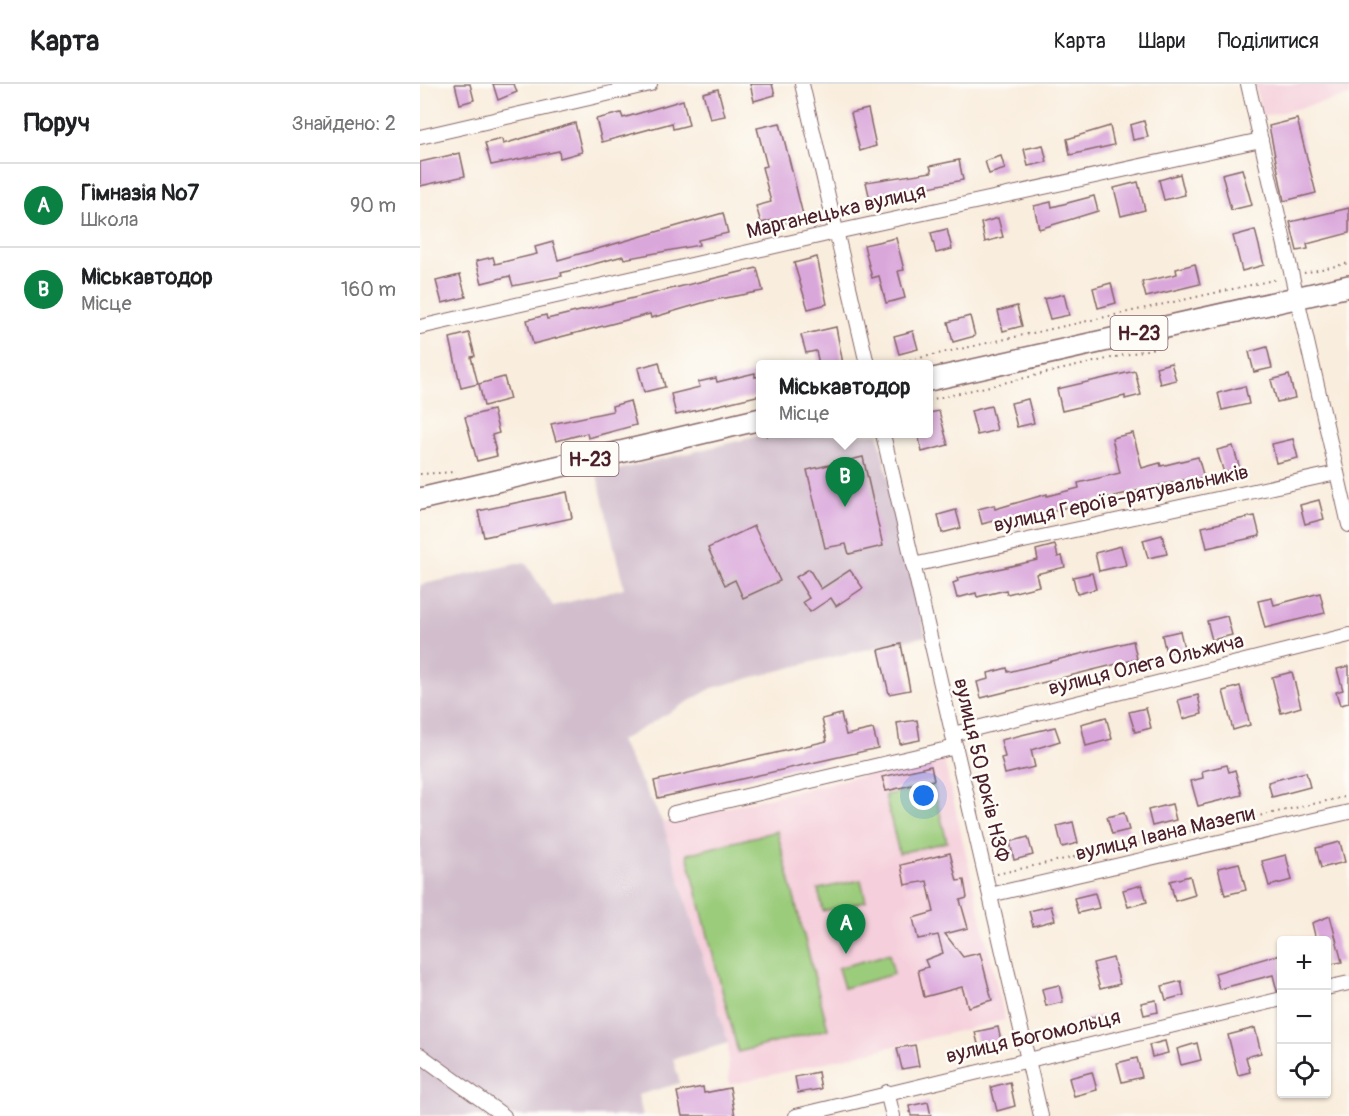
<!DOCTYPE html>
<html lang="uk">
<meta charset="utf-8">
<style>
:root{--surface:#fff;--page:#f6f6f6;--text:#202124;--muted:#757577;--line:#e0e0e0;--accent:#0b8043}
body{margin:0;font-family:Pangolin,sans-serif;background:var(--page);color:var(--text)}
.controls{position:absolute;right:18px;bottom:18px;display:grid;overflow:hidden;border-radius:6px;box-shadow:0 2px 4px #0004}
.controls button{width:54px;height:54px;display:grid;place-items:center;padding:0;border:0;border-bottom:2px solid var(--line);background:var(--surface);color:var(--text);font:30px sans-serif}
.you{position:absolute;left:504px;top:712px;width:21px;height:21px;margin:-15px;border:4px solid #fff;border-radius:50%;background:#1a73e8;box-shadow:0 0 0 9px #1a73e833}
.badge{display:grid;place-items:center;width:39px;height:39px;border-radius:50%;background:var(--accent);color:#fff;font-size:20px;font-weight:700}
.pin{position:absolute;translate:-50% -50px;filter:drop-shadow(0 2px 3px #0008)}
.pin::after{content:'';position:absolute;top:32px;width:21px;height:18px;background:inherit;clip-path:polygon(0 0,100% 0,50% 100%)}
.popup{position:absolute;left:336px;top:276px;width:177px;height:78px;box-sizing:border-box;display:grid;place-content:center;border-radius:6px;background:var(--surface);filter:drop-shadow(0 2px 4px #0005);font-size:20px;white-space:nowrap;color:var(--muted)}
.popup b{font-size:22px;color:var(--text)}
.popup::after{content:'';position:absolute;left:50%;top:100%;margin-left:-12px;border:12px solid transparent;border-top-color:var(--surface)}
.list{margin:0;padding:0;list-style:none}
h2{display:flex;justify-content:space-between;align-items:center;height:78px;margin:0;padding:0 24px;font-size:26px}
h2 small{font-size:20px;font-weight:400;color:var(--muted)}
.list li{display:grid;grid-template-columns:39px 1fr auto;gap:18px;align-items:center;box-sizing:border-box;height:84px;padding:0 24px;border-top:2px solid var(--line)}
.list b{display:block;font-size:22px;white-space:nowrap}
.list p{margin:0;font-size:20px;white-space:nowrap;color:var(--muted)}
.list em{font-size:20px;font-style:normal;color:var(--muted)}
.icon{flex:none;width:33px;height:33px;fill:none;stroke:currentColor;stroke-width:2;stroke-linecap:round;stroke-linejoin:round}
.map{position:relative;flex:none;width:929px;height:1032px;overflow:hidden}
header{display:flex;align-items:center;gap:36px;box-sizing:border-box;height:84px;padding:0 30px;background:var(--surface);border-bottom:2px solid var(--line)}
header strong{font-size:28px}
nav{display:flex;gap:33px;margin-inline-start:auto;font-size:21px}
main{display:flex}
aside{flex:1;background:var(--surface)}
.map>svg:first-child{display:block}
.built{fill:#f5cfdb}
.industrial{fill:#d1bdcc}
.green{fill:#9bcc7b;stroke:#727653;stroke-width:1.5}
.building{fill:#daa7db}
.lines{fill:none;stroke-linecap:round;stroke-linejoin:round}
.minor-casing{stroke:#876769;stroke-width:16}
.primary-casing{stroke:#876769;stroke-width:24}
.path{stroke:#876769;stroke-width:2;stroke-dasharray:1.5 4.5;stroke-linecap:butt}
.minor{stroke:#fff;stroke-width:14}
.primary{stroke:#fff;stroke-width:21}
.labels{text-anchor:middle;stroke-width:5;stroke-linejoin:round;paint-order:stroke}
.shield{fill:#fdfcf7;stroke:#806168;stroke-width:1.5}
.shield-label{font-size:20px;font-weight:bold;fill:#4a1f2b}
.street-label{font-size:21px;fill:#4a1f2b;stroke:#fdfcf7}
</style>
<header>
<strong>Карта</strong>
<nav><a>Карта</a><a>Шари</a><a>Поділитися</a></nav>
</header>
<main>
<aside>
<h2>Поруч<small>Знайдено: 2</small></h2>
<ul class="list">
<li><span class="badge">A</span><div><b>Гімназія №7</b><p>Школа</p></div><em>90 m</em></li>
<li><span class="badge">B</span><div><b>Міськавтодор</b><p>Місце</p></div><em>160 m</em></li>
</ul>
</aside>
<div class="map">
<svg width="929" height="1032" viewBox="0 0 929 1032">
<rect width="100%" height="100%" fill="#fdfcf7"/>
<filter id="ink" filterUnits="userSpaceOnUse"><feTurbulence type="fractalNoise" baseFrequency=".0167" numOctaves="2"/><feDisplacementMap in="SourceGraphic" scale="12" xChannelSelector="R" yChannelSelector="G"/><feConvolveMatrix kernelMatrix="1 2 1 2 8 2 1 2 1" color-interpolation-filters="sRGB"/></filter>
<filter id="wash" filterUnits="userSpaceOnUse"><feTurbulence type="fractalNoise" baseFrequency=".008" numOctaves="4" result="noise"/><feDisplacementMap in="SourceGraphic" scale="24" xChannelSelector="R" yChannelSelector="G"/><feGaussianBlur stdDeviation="1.35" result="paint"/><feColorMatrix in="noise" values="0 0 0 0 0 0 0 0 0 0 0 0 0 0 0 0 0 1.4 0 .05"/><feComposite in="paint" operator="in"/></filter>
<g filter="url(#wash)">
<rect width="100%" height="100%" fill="#f9eddd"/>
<g class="built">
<path d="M835,0h94v12l-87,21z"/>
<path d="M523,672l62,264 -276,65 -1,-42 -65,-220z"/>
</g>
<path class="industrial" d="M347,350h111l48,202 -106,24 -108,28 -92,53 43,82 65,220 -55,16 7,24 -42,12 5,21h-223v-531l105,-23 28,44 71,-18 -27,-113z"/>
<g class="green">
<path d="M513,701l14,57 -48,11 -14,-58z"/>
<path d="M357,747l51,198 -90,23 -51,-198z"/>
<path d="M441,796l5,21 -43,10 -5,-22z"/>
<path d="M469,870l5,20 -50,14 -6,-20z"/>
</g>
<g id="blocks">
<g class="building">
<path d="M35,0h15l4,16 -14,4z"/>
<path d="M73,0h21l3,8 -19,8z"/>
<path d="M330,0h22l3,11 -21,6z"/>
<path d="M298,5l7,27 -15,3 -7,-26z"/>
<path d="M263,16l6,25 -16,4 -1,-6 -70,19 -6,-23 25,-6 2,5z"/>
<path d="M448,25l8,37 -16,5 -9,-38z"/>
<path d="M877,35l19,74 -32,8 -15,-75z"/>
<path d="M724,37l4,16 -15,3 -3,-15z"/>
<path d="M155,39l7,29 -22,6 -1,-7 -68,14 -6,-22 17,-4 1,5z"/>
<path d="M360,39l24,96 -21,5 -1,-6 -21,5 -5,-17 15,-4 -9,-35 5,-1 -10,-38z"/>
<path d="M690,42l4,19 -44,10 -3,-16z"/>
<path d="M623,61l4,17 -19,4 -4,-17z"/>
<path d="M40,69l5,23 -45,10v-24z"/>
<path d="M581,72l4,13 -16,5 -4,-13z"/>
<path d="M539,76l4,20 -44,9v4l-48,11 -5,-22 66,-10 -2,-6z"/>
<path d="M822,85l10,36 -21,5 -9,-36z"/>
<path d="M760,90l5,21 -21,5 -5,-20z"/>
<path d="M718,98l7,28 -24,6 -7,-28z"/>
<path d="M674,112l4,15 -59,18 -5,-23 17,-4 1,5z"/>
<path d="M929,124v25l-42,11 1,5 -11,2 -7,-29z"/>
<path d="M303,129l5,20 -30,7 1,5 -75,14 -1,-3 -62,17 1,3 -49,10 -3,-10 -28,7 -6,-22 17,-4 2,7 42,-10 -2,-7 18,-5 5,18z"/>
<path d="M578,134l5,19 -18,5 -4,-19z"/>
<path d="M527,145l5,20 -16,4 -5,-20z"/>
<path d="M835,146l9,35 -22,6 -9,-35z"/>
<path d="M476,154l8,32 -6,1 7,27 -19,5 -7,-27 -7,2 -8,-33z"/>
<path d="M397,173l10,47 -19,5 -14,-46z"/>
<path d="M775,180l5,20 -54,13 -4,-15 35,-8 -1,-5z"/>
<path d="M337,184l6,23 -54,10 -58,17 -1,-4 -117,30 -6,-24 19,-5 1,4z"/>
<path d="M40,191l6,22 -24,6 -6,-22z"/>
<path d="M691,199l5,20 -18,5 -5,-20z"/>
<path d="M644,210l5,21 -19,4 -6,-20z"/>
<path d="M597,222l5,20 -19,5 -5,-20z"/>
<path d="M550,232l5,20 -22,6 -5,-20z"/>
<path d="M416,243l7,37h-24l-3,-13 -10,2 -5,-18z"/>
<path d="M493,247l5,18 -19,5 -5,-18z"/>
<path d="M49,249l6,23 -4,1 7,27 -17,4 -11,-50z"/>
<path d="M847,263l5,21 -18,4 -5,-20z"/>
<path d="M239,278l6,25 -21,5 -6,-24z"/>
<path d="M751,279l5,17 -16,4 -4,-17z"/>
<path d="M715,287l6,24 -16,4v-3l-63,15 -5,-22z"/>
<path d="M335,289v4l6,-1v19l-85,20 -5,-21 29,-7 -2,-5 18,-4 1,4z"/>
<path d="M869,291l6,23 -18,4 -6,-22z"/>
<path d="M84,293l6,22 -26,7 -5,-22z"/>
<path d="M825,302l4,18 -27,6 -4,-17z"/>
<path d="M608,315l6,24 -17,4 -6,-24z"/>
<path d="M210,317l6,24 -48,13 -1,-5 -31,8 -5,-17 62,-13 -1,-5z"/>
<path d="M571,322l6,24 -20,5 -6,-24z"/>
<path d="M73,326l6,23 -7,2 5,21 -20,5 -12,-44z"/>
<path d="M519,327l9,34 -26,7 -4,-18h11v-21z"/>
<path d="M713,349l9,35 18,-5 1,3 37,-9 6,21 -20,5 -1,-3 -132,31 -21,7 1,6 -23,6 -3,-12 -23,6 -4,-15 16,-4 1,4 52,-15v2l32,-8 -1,-5 42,-10 -8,-35z"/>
<path d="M873,355l5,19 -22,5 -4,-19z"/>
<path d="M813,362l7,23 -16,4 -7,-23z"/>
<path d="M443,373l20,89 -34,8 -3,-10 -21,4 -18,-78z"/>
<path d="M147,408l5,26 -88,19 -6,-26z"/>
<path d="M899,416l5,19 -19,5 -5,-19z"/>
<path d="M536,426l5,18 -19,5 -4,-18z"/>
<path d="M835,432l5,20 -53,12 -5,-21z"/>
<path d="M334,442l26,55 -37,17 -8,-18 -10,5 -17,-37z"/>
<path d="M742,451l5,19 -19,4 -5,-18z"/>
<path d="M635,461l3,12 4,-1 3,11 -29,7 3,12 -32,8 -1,-4 -29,7 -1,-4 -19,5 -4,-15 5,-2 -1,-3 81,-18 -2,-10z"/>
<path d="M701,462l5,19 -27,6 -4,-18z"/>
<path d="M389,485l12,20 29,-19 13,18 -27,18 -5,-8 -21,14 -7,-10 6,-4 -13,-21z"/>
<path d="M672,489l4,16 -19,5 -4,-17z"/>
<path d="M900,509l5,20 -60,15 -7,-27 14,-3 2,7z"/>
<path d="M807,532l5,19 -20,5 -5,-19z"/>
<path d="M760,547l4,17 -18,5 -4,-18z"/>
<path d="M713,557l4,18 -156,39 -4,-16 12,-3 -1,-6 19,-5 1,4z"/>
<path d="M481,560l9,46 -21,4 -10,-44z"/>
<path d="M929,582v37l-9,2 -4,-13 7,-2 -6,-21z"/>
<path d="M872,588l9,35 -20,6 -9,-36z"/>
<path d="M820,602l10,39 -17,5 -10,-39z"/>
<path d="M778,611l4,19 -19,5 -5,-19z"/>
<path d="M726,624l5,20 -16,4 -6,-20z"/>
<path d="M421,630l5,21 27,-6 5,19 -220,50 -4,-17 173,-40 -5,-22z"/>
<path d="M686,633l6,22 -26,7 -5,-22z"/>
<path d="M497,636l3,20 -20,4 -3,-21z"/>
<path d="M635,643l5,14 -29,9 4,17 -30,7 -4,-16 4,-1 -4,-17z"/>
<path d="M807,681l2,7 6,-2 7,25 -44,11 -7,-25 12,-3 -1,-7z"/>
<path d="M511,682l3,14 -48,11 -4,-14z"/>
<path d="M886,688l4,15 -38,10 -4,-15z"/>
<path d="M752,720l4,16 -24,6 -4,-16z"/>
<path d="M704,729l5,17 -17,4 -5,-17z"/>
<path d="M653,738l5,21 -16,4 -5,-21z"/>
<path d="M608,753l5,18 -19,5 -4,-18z"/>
<path d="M920,758l5,20 -24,6 -5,-20z"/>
<path d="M530,769l7,28 7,-1 3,18 -7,2 8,28 -23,6 18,23 17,-4 12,47 -24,7 -6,-20 -38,10 -6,-27 10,-3 -3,-7 18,-7 -5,-18 -20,4 -5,-21 21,-6 -7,-31 -22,4 -4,-20z"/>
<path d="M866,771l6,25 -23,6 -7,-25z"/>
<path d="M819,779l7,27 -21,5 -7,-27z"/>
<path d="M770,792l5,19 -20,6 -5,-20z"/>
<path d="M722,801l5,17 -19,5 -5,-17z"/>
<path d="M675,809l4,15 -21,5 -4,-15z"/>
<path d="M631,822l4,14 -22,6 -4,-15z"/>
<path d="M910,832l12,46 -16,3v-25h-10l-4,-17z"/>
<path d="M861,870v36l-4,1 -4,-16 -54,14 -4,-16z"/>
<path d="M693,874l7,26 -20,5 -7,-26z"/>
<path d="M761,897l3,14 -18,5 -4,-14z"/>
<path d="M639,901l4,17 -17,4 -4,-17z"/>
<path d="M736,916l2,12 -14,3 -3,-12z"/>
<path d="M680,931l3,11 -18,5 -3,-11z"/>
<path d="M578,943l4,19 -22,6 -5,-20z"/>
<path d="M835,944l6,25 -15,4 4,15 -12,3 -10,-40z"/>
<path d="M745,957l3,12 -16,4 -3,-12z"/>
<path d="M777,959l4,17 -20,5 -4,-16z"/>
<path d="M495,961l4,21 -17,3 -5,-21z"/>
<path d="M717,974l5,19 -20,5 -5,-19z"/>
<path d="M398,988l3,17 -23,4 -3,-16z"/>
<path d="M672,988l5,18 -23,6 -5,-18z"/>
<path d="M590,998l5,24 -18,5 -6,-24z"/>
<path d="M283,1003l1,6 26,-5 5,28h-53l-5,-24z"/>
<path d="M508,1018l3,14h-20l-2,-10z"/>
</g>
</g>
</g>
<g filter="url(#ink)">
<use href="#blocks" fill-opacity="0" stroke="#876769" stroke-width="1.5"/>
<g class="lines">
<g class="minor-casing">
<g id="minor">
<path d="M382,0l65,280"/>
<path d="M828,0l101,441"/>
<path d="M0,53l230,-53"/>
<path d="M0,243l416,-95 425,-92"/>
<path d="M463,350l158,682"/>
<path d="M493,481l424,-92"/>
<path d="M533,650l396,-99"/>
<path d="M254,729l282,-66"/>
<path d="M570,811l359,-83"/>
<path d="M906,904l23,-5"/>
<path d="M0,971l84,61"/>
<path d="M467,1008l6,24"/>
<path d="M376,1032l486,-117"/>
</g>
</g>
<g class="primary-casing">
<g id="primary">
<path d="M509,296l420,-94"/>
<path d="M0,415l341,-80"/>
</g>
</g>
<g class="path">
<path d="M884,189l45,-10"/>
<path d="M472,280l386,-85"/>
<path d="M509,316l239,-55"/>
<path d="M346,352l12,-2"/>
<path d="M0,390l36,-2"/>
<path d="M577,790l352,-78"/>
</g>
<use href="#minor" class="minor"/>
<use href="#primary" class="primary"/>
</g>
</g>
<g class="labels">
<g class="shield">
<rect x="690.5" y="232" width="57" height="34" rx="4.5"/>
<rect x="141.5" y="358" width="57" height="34" rx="4.5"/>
</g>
<g class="shield-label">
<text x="719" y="256">Н-23</text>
<text x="170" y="382">Н-23</text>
</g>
<g class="street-label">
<text transform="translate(416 127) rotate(-13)" y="7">Марганецька вулиця</text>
<text transform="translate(701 414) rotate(-12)" y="7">вулиця Героїв-рятувальників</text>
<text transform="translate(726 580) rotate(-14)" y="7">вулиця Олега Ольжича</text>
<text transform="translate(562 686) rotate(77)" y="7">вулиця 50 років НЗФ</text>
<text transform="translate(745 749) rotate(-13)" y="7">вулиця Івана Мазепи</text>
<text transform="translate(613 952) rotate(-13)" y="7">вулиця Богомольця</text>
</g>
</g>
</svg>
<div class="controls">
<button>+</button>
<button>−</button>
<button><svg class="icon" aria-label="locate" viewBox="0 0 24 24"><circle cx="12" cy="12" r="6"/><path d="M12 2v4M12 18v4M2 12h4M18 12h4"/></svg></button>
</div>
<div class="you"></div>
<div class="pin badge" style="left:426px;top:870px">A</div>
<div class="pin badge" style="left:425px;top:423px">B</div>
<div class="popup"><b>Міськавтодор</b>Місце</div>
</div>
</main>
